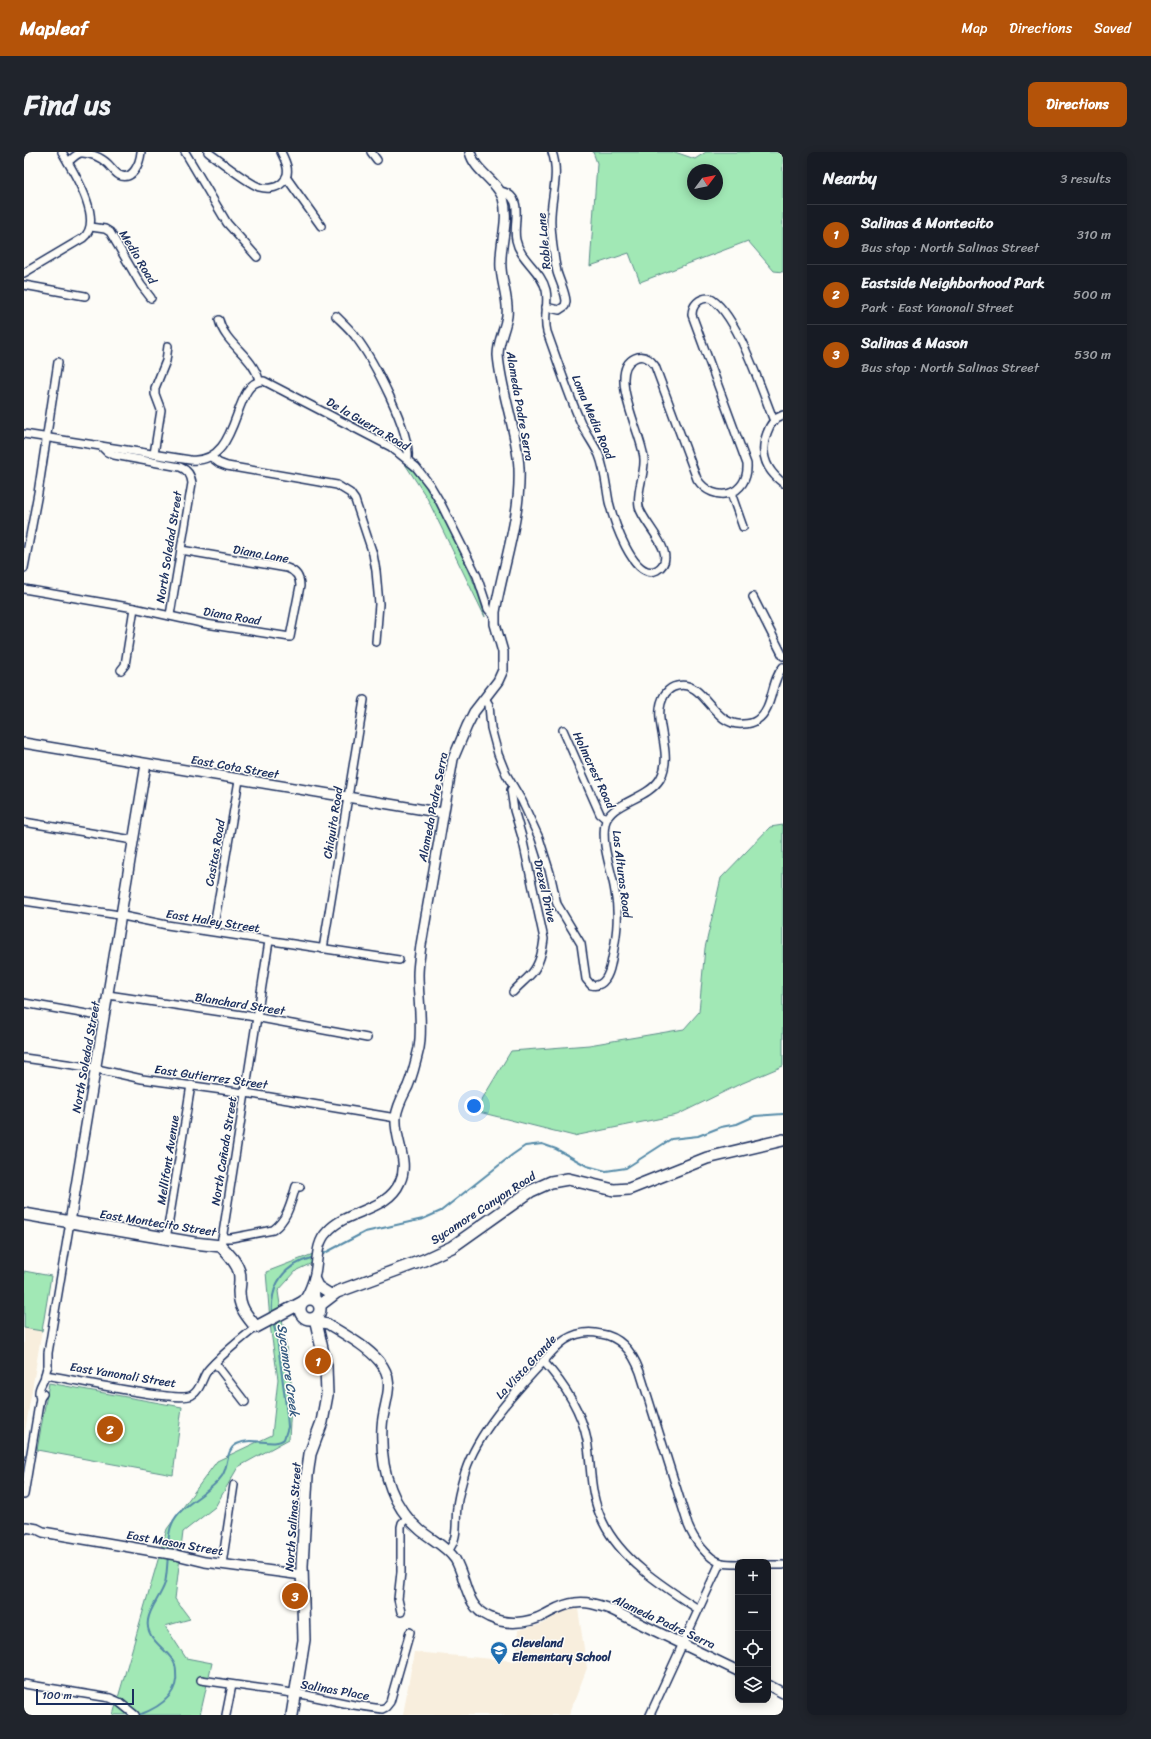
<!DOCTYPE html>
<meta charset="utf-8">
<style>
:root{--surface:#171b24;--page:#20242c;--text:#f1f3f6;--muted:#9ea1a6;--line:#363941;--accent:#b45309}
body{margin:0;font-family:Sriracha,sans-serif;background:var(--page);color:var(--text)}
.controls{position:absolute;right:12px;bottom:12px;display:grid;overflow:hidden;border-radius:8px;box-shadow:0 2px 10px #0003}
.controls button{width:36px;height:36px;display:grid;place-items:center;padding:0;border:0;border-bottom:1px solid var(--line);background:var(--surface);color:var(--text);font:20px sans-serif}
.compass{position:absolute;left:663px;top:12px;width:36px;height:36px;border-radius:50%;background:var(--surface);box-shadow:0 2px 10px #0003;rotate:58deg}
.scale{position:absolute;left:12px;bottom:10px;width:98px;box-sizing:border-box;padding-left:4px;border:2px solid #1b2f5e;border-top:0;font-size:11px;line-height:14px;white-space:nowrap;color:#1b2f5e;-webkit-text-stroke:3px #fdfcf7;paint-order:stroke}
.you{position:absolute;left:450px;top:954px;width:14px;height:14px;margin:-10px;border:3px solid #fff;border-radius:50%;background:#1a73e8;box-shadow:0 0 0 6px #1a73e833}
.badge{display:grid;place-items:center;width:26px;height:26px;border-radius:50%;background:var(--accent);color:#fff;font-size:13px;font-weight:700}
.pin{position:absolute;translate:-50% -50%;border:2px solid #fff;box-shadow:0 1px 4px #0006}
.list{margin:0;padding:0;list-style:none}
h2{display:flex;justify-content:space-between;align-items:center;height:52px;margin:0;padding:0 16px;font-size:17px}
h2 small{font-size:13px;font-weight:400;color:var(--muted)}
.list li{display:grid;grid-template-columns:26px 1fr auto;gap:12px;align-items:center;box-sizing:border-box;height:60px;padding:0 16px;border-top:1px solid var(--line)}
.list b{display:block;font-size:15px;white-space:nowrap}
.list p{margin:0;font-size:13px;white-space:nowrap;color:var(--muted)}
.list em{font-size:13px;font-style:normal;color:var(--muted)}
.icon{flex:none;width:22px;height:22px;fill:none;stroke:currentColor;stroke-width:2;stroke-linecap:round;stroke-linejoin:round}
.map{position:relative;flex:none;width:759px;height:1563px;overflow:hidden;border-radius:8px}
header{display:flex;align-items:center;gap:24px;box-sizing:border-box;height:56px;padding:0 20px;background:var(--accent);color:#fff}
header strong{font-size:19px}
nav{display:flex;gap:22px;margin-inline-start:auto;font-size:14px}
.intro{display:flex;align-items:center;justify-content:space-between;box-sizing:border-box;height:96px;padding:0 24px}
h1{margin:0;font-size:28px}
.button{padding:10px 18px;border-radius:8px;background:var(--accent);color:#fff;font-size:14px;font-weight:700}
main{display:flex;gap:24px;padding:0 24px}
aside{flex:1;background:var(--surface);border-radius:8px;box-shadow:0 2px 10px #0003}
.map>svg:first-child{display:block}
.built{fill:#f8eedd}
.green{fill:#a1e8b5;stroke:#5e8c8a;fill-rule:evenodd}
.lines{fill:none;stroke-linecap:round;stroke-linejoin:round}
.stream{stroke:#548aa8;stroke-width:2}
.minor-casing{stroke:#1b2f5e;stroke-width:10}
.tertiary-casing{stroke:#1b2f5e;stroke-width:12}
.secondary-casing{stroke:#1b2f5e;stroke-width:14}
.minor{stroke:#fdfcf7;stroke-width:7}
.tertiary{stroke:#fdfcf7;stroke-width:9}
.secondary{stroke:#fdfcf7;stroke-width:11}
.labels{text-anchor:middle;stroke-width:3;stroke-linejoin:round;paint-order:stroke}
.street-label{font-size:12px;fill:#1b2f5e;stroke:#fdfcf7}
.poi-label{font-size:12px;font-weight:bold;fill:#1b2f5e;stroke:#fdfcf7;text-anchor:start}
.water-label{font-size:13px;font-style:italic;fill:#385d83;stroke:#fdfcf7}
</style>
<header>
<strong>Mapleaf</strong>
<nav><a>Map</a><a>Directions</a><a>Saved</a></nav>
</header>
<div class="intro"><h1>Find us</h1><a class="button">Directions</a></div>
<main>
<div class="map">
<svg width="759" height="1563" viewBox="0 0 759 1563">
<rect width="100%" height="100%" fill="#fdfcf7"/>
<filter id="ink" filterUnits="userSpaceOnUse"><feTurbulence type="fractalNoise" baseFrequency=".025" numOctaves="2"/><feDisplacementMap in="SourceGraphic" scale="8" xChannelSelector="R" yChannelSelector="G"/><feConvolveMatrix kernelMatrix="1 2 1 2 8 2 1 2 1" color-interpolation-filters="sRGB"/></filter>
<g filter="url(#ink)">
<g class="built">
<path d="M0,1119l27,5 -27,162z"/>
<path d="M554,1457l9,59 -18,47h-166l11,-63 102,9 2,-31 22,-5 24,-14z"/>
</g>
<g class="green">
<path d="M569,0h82l20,7 11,-7h77v120l-9,-1 -26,-30 -108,41 -11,-29 -39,13 7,-103zM669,18h24v24h-24z"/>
<path d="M379,309c25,24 33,43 49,74 14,28 25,52 33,82l-58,-119z"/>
<path d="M759,673v241l-45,19 -61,30 -103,21 -99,-25 36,-60 78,-6 95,-16 15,-17 6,-64 16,-70 49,-51z"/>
<path d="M289,1102l-1,9 -15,7 -19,21 14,98 -3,50 -51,28 -23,40 -32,25 -8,67 15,20 -25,7 21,32 26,5 -12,52h-87l54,-186 50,-68 55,-26 6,-56 -7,-47 -5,-60z"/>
<path d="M0,1119l27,5 -9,55 -18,-3z"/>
<path d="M25,1231l133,24 -9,68 -136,-25z"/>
</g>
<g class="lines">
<g class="stream">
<path d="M297,1103l44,-23 58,-13 18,-8 71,-56 13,-9 17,-2 14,5 31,17 19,5 20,-3 45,-29 27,-3 23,-9 16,-3 18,-8 28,-2"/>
<path d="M248,1163c-2,-30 10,-49 39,-57"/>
<path d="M144,1399c0,-9 0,-19 4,-27 8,-20 38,-30 50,-48 7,-10 3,-26 15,-32 16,-8 37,4 47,-5l4,-12 -1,-13 -10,-77 -4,-14"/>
<path d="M115,1563c19,-7 40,-20 37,-43 0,-5 -1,-10 -5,-14 -9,-12 -26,-21 -23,-38 2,-13 13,-24 17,-37 2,-9 2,-18 3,-27"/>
</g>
<g class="minor-casing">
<g id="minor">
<path d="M161,0l42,71 30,34"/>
<path d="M184,0c12,9 38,30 51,35 7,2 17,2 23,-4 10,-9 4,-21 -1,-31"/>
<path d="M347,0l6,8"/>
<path d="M44,10c4,-3 7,-7 12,-9 10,-1 22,5 28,11 4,4 7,9 11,11 14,7 21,-13 22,-23"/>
<path d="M262,25l35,49"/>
<path d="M476,39c26,5 12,32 16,49 4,20 25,30 30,50 3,14 -3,28 1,42 11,30 21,62 34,91 5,11 13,21 18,32 6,15 7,31 10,47 4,16 24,80 48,68 24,-14 -14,-46 -18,-63 -3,-16 6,-32 5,-48 -1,-23 -38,-88 -9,-101 9,-4 15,1 20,8l42,113c17,26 52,17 50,-15l-55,-149c0,-10 7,-17 17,-17 27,12 53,94 65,123"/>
<path d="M67,75l14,2 5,3 31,53 10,13"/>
<path d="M0,121l59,-35c22,-17 -10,-67 -21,-86"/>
<path d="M0,133l61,11"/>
<path d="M522,155l13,3 6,-4 1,-5c-1,-10 -6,-19 -9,-29 -3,-15 -5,-31 -6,-46 -2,-26 10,-49 1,-74"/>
<path d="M312,164c6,6 14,13 19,20 18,23 56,95 53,123"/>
<path d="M195,168c6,24 34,36 40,60"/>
<path d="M759,263c-9,3 -13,9 -16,18 -8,21 -1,37 16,50"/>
<path d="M0,282l166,26c53,5 41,-81 74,-79l127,66 25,20 14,18 10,17 37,74 11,33 6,7"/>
<path d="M77,294l6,6 7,3 66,12c8,3 11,8 12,16l-22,132"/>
<path d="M130,302l7,-44 -6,-16v-6l11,-27 2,-15"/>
<path d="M187,305l8,6 8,3 110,19 13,8 5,7 18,54 3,17 3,33 -3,38"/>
<path d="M707,341l12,34"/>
<path d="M0,416l14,-75 20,-131"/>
<path d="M0,437l110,19 72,16 84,13 10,-51c0,-9 -4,-15 -13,-18l-106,-18"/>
<path d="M729,445l30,59"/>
<path d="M97,518l4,-5 9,-57"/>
<path d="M461,546l4,7 2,23 7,26 8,20 16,27 17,37 11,35 7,31 24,40 5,35 5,6c13,3 18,-11 20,-21 5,-24 9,-47 4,-72 -3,-22 -14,-46 -10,-68 5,-22 42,-24 55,-45 16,-28 -11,-60 5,-85 3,-4 6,-7 12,-8 28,-7 35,41 66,38 5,0 10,-1 14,-4 17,-12 13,-38 26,-53"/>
<path d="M539,578l37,84 6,5"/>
<path d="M0,670l109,18"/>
<path d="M0,749l89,13 54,11 232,35"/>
<path d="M189,779l26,-151"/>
<path d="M299,797l41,-249"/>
<path d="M489,840c6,-7 13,-12 19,-19 7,-8 11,-23 12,-34l-22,-102 -8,-27 -3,-20 2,-3"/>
<path d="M84,843l141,21 118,22"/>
<path d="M0,851l80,14"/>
<path d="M0,906l64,9 54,12 110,15 144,24"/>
<path d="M198,1086h9l42,-8c15,-11 18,-28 23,-44l4,1"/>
<path d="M142,1087l25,-154"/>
<path d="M197,1094l48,-305"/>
<path d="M519,1209c21,23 38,48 44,79 5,29 2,54 16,82 18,38 61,65 95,87"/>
<path d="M191,1211l30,39"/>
<path d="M21,1223c23,3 134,29 147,20 9,-5 10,-18 16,-25 14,-16 32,-30 48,-43"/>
<path d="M16,1246c-3,-7 1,-13 4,-19 2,-5 1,-8 4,-13v-13l22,-131"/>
<path d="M0,1343l16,-97 3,-4"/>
<path d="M424,1399c11,-13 7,-28 9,-44 1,-12 5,-24 8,-35 13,-40 49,-79 77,-109 7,-8 14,-17 23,-23 11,-7 24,-9 36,-6 21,3 32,19 39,38l48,153c5,13 19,34 34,38 5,1 11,1 16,1"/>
<path d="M198,1412l12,-79"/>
<path d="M744,1413h15"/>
<path d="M377,1460l-3,-13 3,-27v-45l1,-4 5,-5"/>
<path d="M177,1528l105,15 48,10 28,4 4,-2 4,-5 20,-70"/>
<path d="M0,1532l86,14 9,4 16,13"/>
<path d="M202,1563l6,-30"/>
<path d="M626,1563l70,-152"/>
</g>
</g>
<g class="tertiary-casing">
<g id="tertiary">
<path d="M0,591l419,70"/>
<path d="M46,1070l76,-458"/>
<path d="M290,1126l4,8 11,7"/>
<path d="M290,1131l1,17"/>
<path d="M280,1148c4,-5 7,-13 9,-19 6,-16 1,-36 14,-49 20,-23 60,-20 73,-50 10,-21 -6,-43 -4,-65 1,-11 7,-21 12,-31 5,-12 8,-25 11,-38 4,-24 -1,-49 -1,-73 0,-10 2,-20 3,-30l32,-186 14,-33 7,-14 24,-31 5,-11v-18l-8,-28v-12c8,-47 26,-95 24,-144 -2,-38 -18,-75 -21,-113 0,-14 7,-25 9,-39 2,-15 -5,-32 -6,-48 -2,-23 9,-47 2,-70 -7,-19 -28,-26 -33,-46"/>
<path d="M291,1166l7,5 6,1c17,11 37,21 51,37 19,22 4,41 3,66 -1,21 1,42 9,62 6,16 16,30 29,41 12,10 26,16 35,29 12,20 10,48 34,58 17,8 38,7 55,-2 10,-5 19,-11 31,-12 12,-2 23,2 35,6l128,62"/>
<path d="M0,1377l2,-2 11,2 6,3 133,23 29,7 97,13"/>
<path d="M744,1533l15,8"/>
</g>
</g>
<g class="secondary-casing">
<g id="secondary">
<path d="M0,1062l170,29 27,3c7,8 15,15 18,25 2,7 1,13 0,20 0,16 7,24 17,36l45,-24"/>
<circle cx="286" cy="1157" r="10"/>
<path d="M296,1153l17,-13 87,-32 28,-13 79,-56 20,-9 17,-3 46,11 15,-1 78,-31 76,-18"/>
<path d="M268,1563l12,-75 -2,-74 5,-90 3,-22 12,-32 5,-27 -1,-29 -11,-48"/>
</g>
</g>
<use href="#minor" class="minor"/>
<use href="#tertiary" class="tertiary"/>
<use href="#secondary" class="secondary"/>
</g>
</g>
<defs>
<g id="school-pin" transform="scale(0.9)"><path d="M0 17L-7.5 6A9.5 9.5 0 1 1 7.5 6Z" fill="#1f6fb2" stroke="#fdfcf7"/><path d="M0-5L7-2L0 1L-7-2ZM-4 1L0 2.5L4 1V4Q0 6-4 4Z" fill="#fff"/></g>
</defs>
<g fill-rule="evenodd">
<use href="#school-pin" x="475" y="1498"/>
</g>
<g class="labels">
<g class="street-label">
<text transform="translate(520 89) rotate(-95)" y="4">Roble Lane</text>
<text transform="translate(114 105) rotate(59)" y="4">Medio Road</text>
<text transform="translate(496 254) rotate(80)" y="4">Alameda Padre Serra</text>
<text transform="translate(569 265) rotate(67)" y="4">Loma Media Road</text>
<text transform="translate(344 272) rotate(30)" y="4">De la Guerra Road</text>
<text transform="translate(145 395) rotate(-81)" y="4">North Soledad Street</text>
<text transform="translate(237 402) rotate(10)" y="4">Diana Lane</text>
<text transform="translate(208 464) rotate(10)" y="4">Diana Road</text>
<text transform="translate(211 615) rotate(10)" y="4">East Cota Street</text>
<text transform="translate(570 618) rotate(65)" y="4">Holmcrest Road</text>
<text transform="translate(409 655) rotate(-79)" y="4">Alameda Padre Serra</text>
<text transform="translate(309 671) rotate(-81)" y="4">Chiquita Road</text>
<text transform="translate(191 701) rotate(-80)" y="4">Casitas Road</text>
<text transform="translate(598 722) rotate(83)" y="4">Las Alturas Road</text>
<text transform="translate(521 739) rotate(77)" y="4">Drexel Drive</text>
<text transform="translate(189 769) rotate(9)" y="4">East Haley Street</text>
<text transform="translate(216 852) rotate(9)" y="4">Blanchard Street</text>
<text transform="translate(62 905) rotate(-80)" y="4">North Soledad Street</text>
<text transform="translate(187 925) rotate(8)" y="4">East Gutierrez Street</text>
<text transform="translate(200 999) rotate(-81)" y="4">North Cañada Street</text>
<text transform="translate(144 1008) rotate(-81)" y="4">Mellifont Avenue</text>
<text transform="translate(459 1056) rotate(-33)" y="4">Sycamore Canyon Road</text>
<text transform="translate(134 1071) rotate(9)" y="4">East Montecito Street</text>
<text transform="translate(502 1215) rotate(-47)" y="4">La Vista Grande</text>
<text transform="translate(99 1223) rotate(9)" y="4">East Yanonali Street</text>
<text transform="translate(269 1365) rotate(-86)" y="4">North Salinas Street</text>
<text transform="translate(151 1391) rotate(10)" y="4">East Mason Street</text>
<text transform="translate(640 1470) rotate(25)" y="4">Alameda Padre Serra</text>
<text transform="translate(311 1538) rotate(10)" y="4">Salinas Place</text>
</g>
<g class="poi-label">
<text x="488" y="1495">Cleveland<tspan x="488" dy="14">Elementary School</tspan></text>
</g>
<g class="water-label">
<text transform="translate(265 1218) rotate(82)" y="5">Sycamore Creek</text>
</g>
</g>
</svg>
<div class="controls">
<button>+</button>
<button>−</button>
<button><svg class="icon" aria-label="locate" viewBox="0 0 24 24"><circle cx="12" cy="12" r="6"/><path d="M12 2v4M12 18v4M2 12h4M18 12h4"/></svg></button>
<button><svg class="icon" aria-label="layers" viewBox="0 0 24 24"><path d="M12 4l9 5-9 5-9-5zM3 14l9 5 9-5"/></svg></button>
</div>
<svg class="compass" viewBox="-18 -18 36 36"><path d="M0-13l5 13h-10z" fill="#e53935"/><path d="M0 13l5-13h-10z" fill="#9ea1a6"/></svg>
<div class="scale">100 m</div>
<div class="you"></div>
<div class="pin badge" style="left:294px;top:1209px">1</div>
<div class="pin badge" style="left:86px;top:1277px">2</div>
<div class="pin badge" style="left:271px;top:1444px">3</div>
</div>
<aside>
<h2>Nearby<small>3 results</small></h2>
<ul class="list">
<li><span class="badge">1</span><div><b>Salinas &amp; Montecito</b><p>Bus stop · North Salinas Street</p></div><em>310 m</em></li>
<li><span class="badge">2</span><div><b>Eastside Neighborhood Park</b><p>Park · East Yanonali Street</p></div><em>500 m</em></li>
<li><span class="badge">3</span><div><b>Salinas &amp; Mason</b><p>Bus stop · North Salinas Street</p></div><em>530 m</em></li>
</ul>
</aside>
</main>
